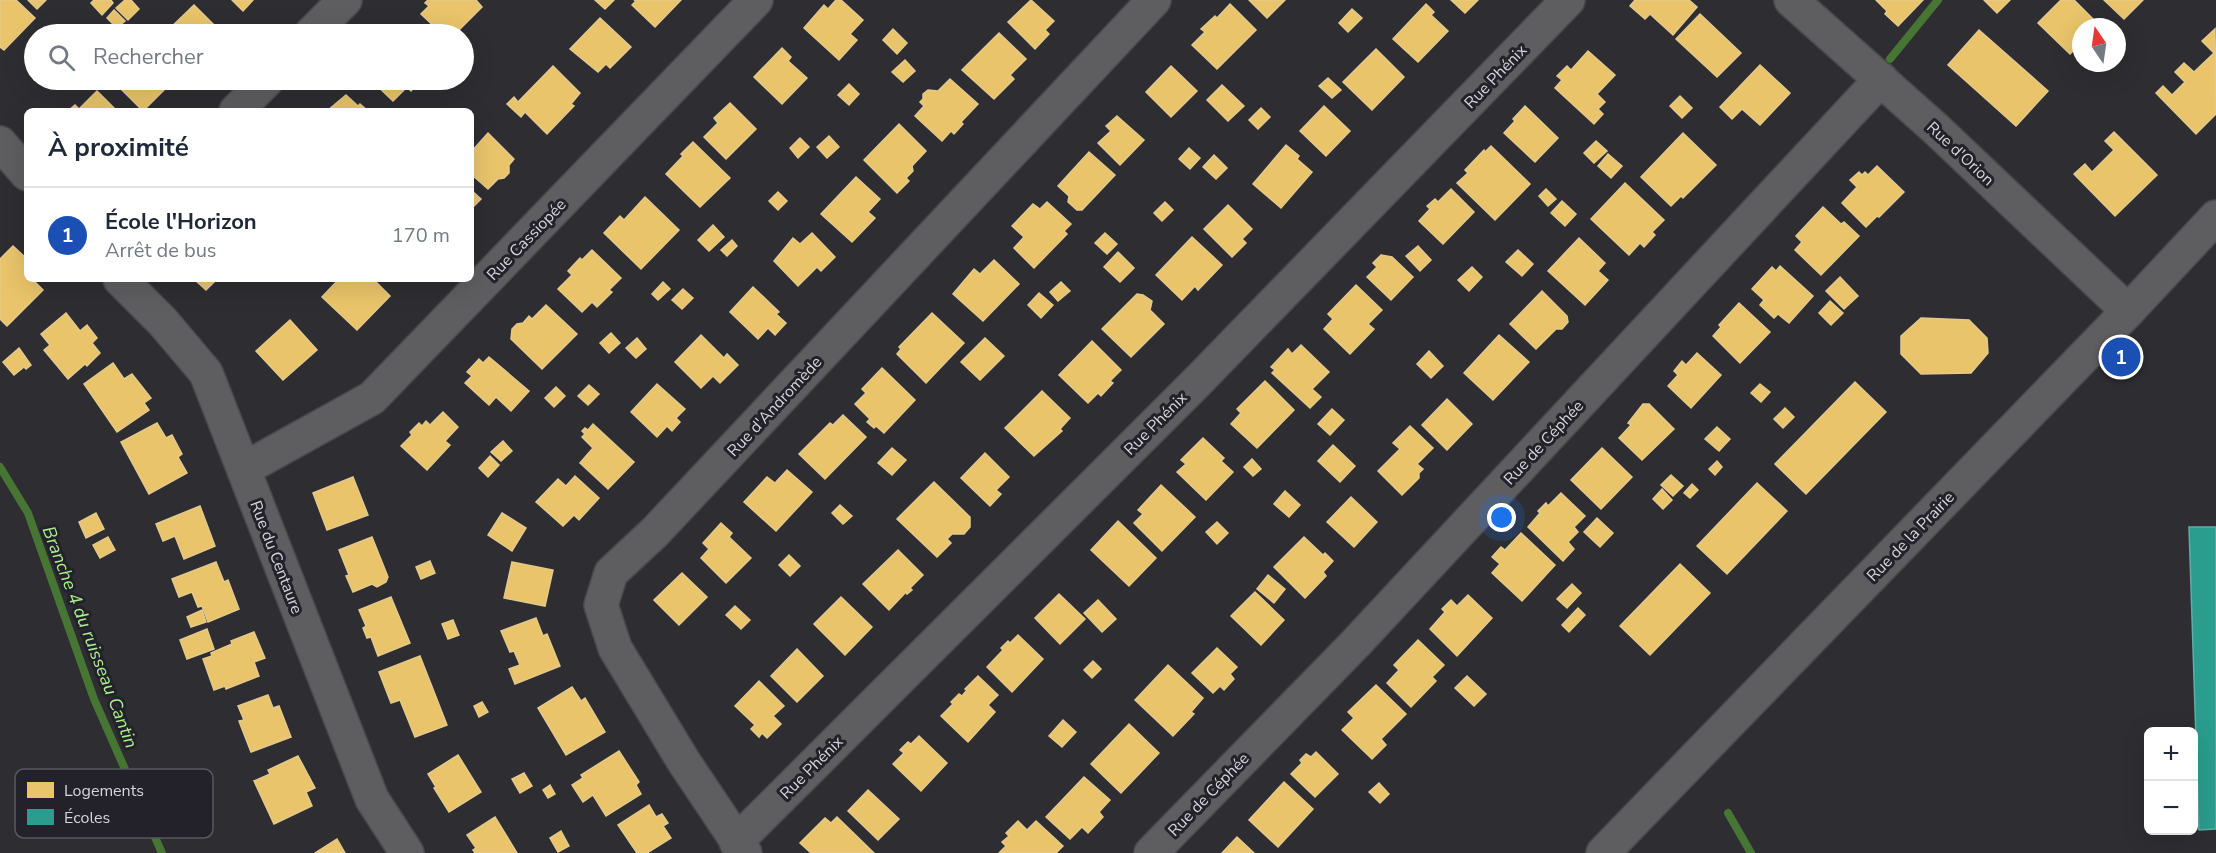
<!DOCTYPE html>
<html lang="fr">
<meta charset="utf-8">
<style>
:root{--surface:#fff;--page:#f6f6f7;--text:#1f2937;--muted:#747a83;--line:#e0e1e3;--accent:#db2777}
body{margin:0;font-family:"Nunito Sans",sans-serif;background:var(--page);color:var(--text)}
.controls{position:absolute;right:18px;bottom:18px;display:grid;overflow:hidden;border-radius:9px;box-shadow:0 6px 24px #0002}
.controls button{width:54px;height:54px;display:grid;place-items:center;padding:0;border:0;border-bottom:2px solid var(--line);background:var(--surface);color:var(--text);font:30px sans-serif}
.compass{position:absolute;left:2072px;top:18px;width:54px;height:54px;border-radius:50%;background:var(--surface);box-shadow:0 6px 24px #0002;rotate:347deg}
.you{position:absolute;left:1502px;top:518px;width:21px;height:21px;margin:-15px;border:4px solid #fff;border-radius:50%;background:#1a73e8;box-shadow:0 0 0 9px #1a73e833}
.badge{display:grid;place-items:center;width:39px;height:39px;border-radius:50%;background:var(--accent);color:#fff;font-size:20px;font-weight:700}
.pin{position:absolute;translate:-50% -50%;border:3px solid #fff;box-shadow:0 2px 6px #0006}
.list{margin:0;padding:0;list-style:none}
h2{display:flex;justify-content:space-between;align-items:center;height:78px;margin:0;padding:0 24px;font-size:26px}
h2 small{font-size:20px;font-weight:400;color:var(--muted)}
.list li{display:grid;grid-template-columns:39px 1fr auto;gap:18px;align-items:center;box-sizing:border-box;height:96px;padding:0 24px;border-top:2px solid var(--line)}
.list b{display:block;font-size:22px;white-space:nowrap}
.list p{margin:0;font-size:20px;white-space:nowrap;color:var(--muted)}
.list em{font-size:20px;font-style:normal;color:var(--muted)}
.icon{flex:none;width:33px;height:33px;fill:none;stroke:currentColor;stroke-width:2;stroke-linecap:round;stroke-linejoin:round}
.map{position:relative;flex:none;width:2216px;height:853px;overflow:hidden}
.search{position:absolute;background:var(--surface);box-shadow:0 6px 24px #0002;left:24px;top:24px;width:450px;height:66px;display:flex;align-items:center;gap:15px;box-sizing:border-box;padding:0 21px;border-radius:33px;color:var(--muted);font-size:22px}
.panel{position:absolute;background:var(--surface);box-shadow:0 6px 24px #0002;left:24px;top:108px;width:450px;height:174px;border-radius:9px}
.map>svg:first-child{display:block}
.homes{fill:#e9c46a;stroke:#e3c98c;stroke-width:1.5}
.schools{fill:#2a9d8f;stroke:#5daea6;stroke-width:1.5}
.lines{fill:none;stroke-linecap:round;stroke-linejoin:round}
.stream{stroke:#477533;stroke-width:8}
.minor-casing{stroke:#49494c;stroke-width:36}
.minor{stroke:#5e5e61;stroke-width:33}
.labels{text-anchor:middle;stroke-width:6;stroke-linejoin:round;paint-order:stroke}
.street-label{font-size:16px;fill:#d5d5da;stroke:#23222a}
.water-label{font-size:18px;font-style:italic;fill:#abf18d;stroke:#23222a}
.key{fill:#23222a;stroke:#58585f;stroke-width:1.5}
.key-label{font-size:16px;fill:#d5d5da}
</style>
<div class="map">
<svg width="2216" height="853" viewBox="0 0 2216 853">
<rect width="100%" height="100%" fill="#2e2e32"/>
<g class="homes">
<path d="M0,0h16l19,18 -31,32 -4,-3z"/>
<path d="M28,0h18l-9,9z"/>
<path d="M94,0h17l2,3 -11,12 -11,-12z"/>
<path d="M125,0h6l8,9 -11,11 -12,-12z"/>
<path d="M232,0h21l-10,11z"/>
<path d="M428,0h48l6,7 -27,27h-13l-21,-20 8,-8 -4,-3z"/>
<path d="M595,0h19l-9,9z"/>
<path d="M634,0h47l-26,27 -23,-22 4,-4z"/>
<path d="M836,0h5l22,20 -13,14 7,6 -18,20 -35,-32 20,-23 4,4z"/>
<path d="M1031,0l23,21 -9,9 4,4 -14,15 -27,-27z"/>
<path d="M1249,0h36l-18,18z"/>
<path d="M1451,0h27l-13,13z"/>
<path d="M1635,0h54l8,7 -24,28 -23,-21 -5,5 -15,-13z"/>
<path d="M1876,0h47l-25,26 -13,-12 2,-3z"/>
<path d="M1984,0h26l-13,13z"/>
<path d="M2061,0h13l25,25 -2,2h-16v16l-11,11 -32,-31z"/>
<path d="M2104,0h39l-19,19z"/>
<path d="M1230,4l26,26 -39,39 -25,-24 13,-13 -4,-3 14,-13 2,2z"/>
<path d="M1426,4l8,8 -3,3 17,16 -30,31 -25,-23z"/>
<path d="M194,5l27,27 -3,2h-54z"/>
<path d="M1352,9l10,9 -14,14 -9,-9z"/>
<path d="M114,10l11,11 -8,7 -10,-10z"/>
<path d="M1700,14l41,39 -24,24 -41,-38z"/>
<path d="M600,18l31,29 -21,21 -4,-4 -8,8 -28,-23z"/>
<path d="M893,29l14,14 -10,11 -14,-14z"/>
<path d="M2215,29l1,85 -20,20 -40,-41 7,-7 9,9 13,-13 -10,-10 9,-9 10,9 20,-19 -12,-12z"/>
<path d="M1979,30l69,61 -32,35 -68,-61z"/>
<path d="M999,33l27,26 -16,16 4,4 -20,20 -32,-29z"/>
<path d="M782,48l9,9 -3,4 19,17 -25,26 -28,-27z"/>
<path d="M1376,49l28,28 -32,33 -29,-28z"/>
<path d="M1588,51l27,24 -18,19 8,8 -7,7 5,5 -9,10 -39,-36 7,-8 -5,-4 10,-10 4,4z"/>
<path d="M905,60l10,11 -12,11 -11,-10z"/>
<path d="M1760,65l30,28 -30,32 -18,-16 -10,10 -12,-12z"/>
<path d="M553,66l27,27 -9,11 3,2 -27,28 -22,-22 -4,5 -14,-13 7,-7 4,5z"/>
<path d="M1171,66l26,25 -26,26 -25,-25z"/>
<path d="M1328,78l13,12 -9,8 -13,-12z"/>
<path d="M950,79l28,25 -17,18 2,2 -9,10 -3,-3 -9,10 -27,-25 9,-10 -4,-4 3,-3v-5l5,-4 10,1z"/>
<path d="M120,80h54l-31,31 -27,-27z"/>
<path d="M371,80h50l-10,11 -4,-4 -14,14z"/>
<path d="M849,84l10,10 -10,11 -11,-10z"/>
<path d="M1222,85l22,21 -16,15 -21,-21z"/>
<path d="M97,91l20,20h-49l7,-6 4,4z"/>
<path d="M346,95l12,11 2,-2 8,7h-41z"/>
<path d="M1680,96l12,12 -10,10 -12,-12z"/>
<path d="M730,103l26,26 -30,30 -22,-22 14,-14 -4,-5z"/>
<path d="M1324,106l26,25 -24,25 -26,-25z"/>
<path d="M1525,106l33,32 -23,24 -31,-29 11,-12 -2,-2z"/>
<path d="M1261,108l9,9 -12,12 -9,-9z"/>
<path d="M1117,116l27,24 -24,25 -22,-22 13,-12 -5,-5z"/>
<path d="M899,124l27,27 -14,15 1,5 -7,7 3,3 -12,12 -33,-33z"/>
<path d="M2114,132l43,43 -42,41 -41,-42 11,-10 7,8 22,-22 -9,-9z"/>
<path d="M488,133l26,26 -5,6v8l-5,5 -6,1 -10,10 -17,-15v-22z"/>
<path d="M1683,133l33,32 -33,33 -2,-2 -10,10 -30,-29z"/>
<path d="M829,136l10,11 -12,11 -10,-11z"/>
<path d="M800,138l9,9 -11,11 -8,-10z"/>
<path d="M1596,141l11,10 -13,12 -10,-10z"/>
<path d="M693,142l37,36 -30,29 -34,-33 17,-18 -2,-2z"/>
<path d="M1286,145l13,11 -2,3 15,13 -31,36 -28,-24z"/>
<path d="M1491,146l39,38 -35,36 -38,-37 11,-10 -3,-3 19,-20 1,2z"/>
<path d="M1189,148l11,10 -10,11 -11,-10z"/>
<path d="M1089,152l26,23 -33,35h-5l-9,-8 1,-6 -11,-10z"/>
<path d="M1608,154l14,12 -11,12 -13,-12z"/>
<path d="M1214,155l13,13 -11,11 -13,-12z"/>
<path d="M1877,166l27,26 -25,25 -2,-1 -11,11 -24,-24 15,-16 -7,-7 9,-8 3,3 3,-3 3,3z"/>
<path d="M856,177l24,22 -12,13 7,6 -23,24 -31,-28z"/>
<path d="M1625,183l39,37 -12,12 3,3 -11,12 -4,-4 -11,12 -38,-36z"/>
<path d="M1451,189l23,23 -31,32 -24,-23 11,-12 -3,-3 8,-7 3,3z"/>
<path d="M1546,189l10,10 -8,7 -9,-10z"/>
<path d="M471,190l10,9 -10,10z"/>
<path d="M778,192l9,9 -9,9 -9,-9z"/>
<path d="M645,197l34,33 -38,39 -37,-36 16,-17 4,4z"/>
<path d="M1562,201l14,13 -11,12 -14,-13z"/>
<path d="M1047,202l24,22 -7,7 3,3 -33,34 -20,-20 10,-11 -12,-11 21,-22 7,5z"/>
<path d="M1165,202l8,8 -11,11 -8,-8z"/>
<path d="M1228,205l24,24 -10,10 4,4 -14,14 -28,-28z"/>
<path d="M1823,207l18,17 3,-2 15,14 -38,39 -26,-25 7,-8 -6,-6z"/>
<path d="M713,225l11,12 -15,14 -11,-11z"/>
<path d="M812,233l23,24 -14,14 -4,-4 -19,19 -24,-25 19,-23 7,6z"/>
<path d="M1105,233l12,11 -10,10 -12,-11z"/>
<path d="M1192,237l30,28 -24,25 -3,-4 -13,14 -26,-25z"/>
<path d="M1579,238l26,25 -7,8 10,9 -23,25 -37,-34z"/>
<path d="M732,240l5,6 -10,10 -6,-6z"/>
<path d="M13,246l14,13v20h11l-3,3 8,8 -36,36 -7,-7v-60z"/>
<path d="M1418,246l13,14 -11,11 -14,-15z"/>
<path d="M592,250l29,28 -12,12 3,2 -15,15 -5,-5 -10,10 -24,-23 14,-14 -4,-4 12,-13 2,2z"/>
<path d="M1518,250l15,14 -11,12 -16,-14z"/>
<path d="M1118,252l16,16 -14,14 -16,-15z"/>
<path d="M1381,255l11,2 21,20 -22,23 -24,-23 10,-10 -4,-4z"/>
<path d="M994,260l25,24 -36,37 -30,-27 21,-25 6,5z"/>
<path d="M1780,266l33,30 -24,27 -11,-9 -4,4 -14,-13 4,-5 -12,-11 20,-22 4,4z"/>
<path d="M1472,267l10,10 -13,14 -11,-11z"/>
<path d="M1840,277l18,19 -14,13 -18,-18z"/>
<path d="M194,279h23l-11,11z"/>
<path d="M339,279h34l17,17 -33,34 -35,-33z"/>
<path d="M663,282l7,7 -12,11 -6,-6z"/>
<path d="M1061,282l9,9 -12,10 -8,-9z"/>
<path d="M1356,285l26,25 -14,14 6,5 -24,25 -26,-25 9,-10 -5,-5z"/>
<path d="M753,287l26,25 -3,2 10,9 -11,12 -7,-7 -10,11 -28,-27z"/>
<path d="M683,289l10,9 -11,11 -10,-9z"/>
<path d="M1542,291l25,25 1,6 -6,7h-6l-20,20 -26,-25z"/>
<path d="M1039,293l14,12 -12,13 -13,-13z"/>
<path d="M1137,294l6,1 9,6 -2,9 14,14 -33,33 -29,-28z"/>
<path d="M1830,301l13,12 -12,12 -12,-12z"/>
<path d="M1739,303l31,29 -30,31 -27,-27 8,-9 -2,-2z"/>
<path d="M546,305l31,29 -35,35 -31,-30 1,-10 5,-5 6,-1 6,-7 3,3z"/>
<path d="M66,313l14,18 7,-6 10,13 -5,5 8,10 -13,13 -2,-2 -17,15 -24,-29 6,-5 -9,-11z"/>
<path d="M932,313l32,30 -38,40 -29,-29 4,-5 -2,-2z"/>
<path d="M1921,318l48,2 18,18 1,15 -17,20 -50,1 -20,-20v-18z"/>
<path d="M290,320l27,30 -34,30 -27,-29z"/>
<path d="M611,333l9,10 -11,10 -9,-10z"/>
<path d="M701,335l23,23 3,-4 11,11 -18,18 -7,-7 -12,12 -26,-26z"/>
<path d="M1499,335l30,27 -36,38 -29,-27z"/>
<path d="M637,338l9,11 -10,9 -10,-10z"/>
<path d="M985,338l19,18 -24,24 -19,-18z"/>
<path d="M1092,341l29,29 -11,11 3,2 -12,13 -3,-3 -10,10 -29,-28z"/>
<path d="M1301,345l28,27 -17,17 9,8 -11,11 -38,-35 3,-3 -4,-3 17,-18 4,5z"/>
<path d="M19,348l12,17 -5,4 -2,-2 -10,8 -11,-13z"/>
<path d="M1429,351l14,15 -12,12 -14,-14z"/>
<path d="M1697,353l24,22 -30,33 -23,-22 10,-11 -4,-4 8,-10 4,4z"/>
<path d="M489,357l40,34 -18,20 -15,-14 -7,8 -24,-22 7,-7 -5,-4 12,-13 4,4z"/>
<path d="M113,363l11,16 8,-5 19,24 -7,5 5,7 -32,22 -33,-48z"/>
<path d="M882,368l33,32 -31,33 -8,-7 -2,2 -7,-6 3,-3 -15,-15 11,-11 -4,-4z"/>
<path d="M1265,381l29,29 -37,38 -26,-24 10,-11 -4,-4z"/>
<path d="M1855,382l31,30 -80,82 -31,-30z"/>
<path d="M657,384l28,25 -9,9 4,4 -8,9 -5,-5 -10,11 -26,-25z"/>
<path d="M1760,384l10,8 -9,10 -10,-9z"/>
<path d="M589,385l10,9 -11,11 -10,-9z"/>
<path d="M556,387l9,9 -11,11 -9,-9z"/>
<path d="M1042,391l28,27 -10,11 2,2 -28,25 -29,-28z"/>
<path d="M1447,399l25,25 -25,26 -25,-25z"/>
<path d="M1643,404h6l25,25 -32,31 -23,-22 12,-13 -3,-2z"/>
<path d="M1785,408l9,9 -11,11 -9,-9z"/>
<path d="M1332,409l12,11 -14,15 -12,-11z"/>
<path d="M443,412l15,15 -13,14 5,4 -23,25 -26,-24 11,-11 -2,-3 9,-9 3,3 4,-5 4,4z"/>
<path d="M843,415l23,22 -41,42 -26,-25 31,-31 3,2z"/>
<path d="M157,423l9,15 6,-3 10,19 -4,3 9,16 -38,21 -28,-52z"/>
<path d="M593,424l41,38 -26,27 -28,-26 13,-15 -11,-11 3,-3 -3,-3 3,-3 3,2z"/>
<path d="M1410,426l23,22 -16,16 6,5 -4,4v5l-17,17 -24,-24 22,-22 -7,-6z"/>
<path d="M1717,427l13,12 -11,12 -14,-12z"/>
<path d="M1203,438l21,20 -3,3 12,11 -27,28 -29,-28 9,-8 -5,-4z"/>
<path d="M503,441l9,10 -11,10 -10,-9z"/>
<path d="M1333,445l22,21 -15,16 -22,-21z"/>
<path d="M892,448l14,12 -14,15 -14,-12z"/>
<path d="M1602,448l30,29 -31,32 -30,-29z"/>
<path d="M985,453l24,24 -13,13 5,4 -11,12 -29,-28z"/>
<path d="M490,456l9,9 -11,12 -9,-9z"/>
<path d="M1252,459l9,10 -8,7 -9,-9z"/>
<path d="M1717,461l5,6 -7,8 -6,-6z"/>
<path d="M787,470l25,22 -36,39 -32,-29 23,-25 8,6z"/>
<path d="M1671,475l12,11 -10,10 -12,-11z"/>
<path d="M575,476l24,22 -20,22 -5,-5 -11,11 -27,-24 22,-23 8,7z"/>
<path d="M353,477l15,38 -41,15 -14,-37z"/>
<path d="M934,482l36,35v10l-6,7h-12l-5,5 4,4 -14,14 -40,-38z"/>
<path d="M1757,483l30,28 -60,63 -30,-28z"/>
<path d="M1692,484l6,6 -8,8 -6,-5z"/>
<path d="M1161,485l34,32 -33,34 -28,-28 9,-9 -5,-4z"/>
<path d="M1662,489l10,11 -9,9 -10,-10z"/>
<path d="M1285,491l15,14 -11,12 -15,-13z"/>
<path d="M1561,493l24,23 -11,11 4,5 -10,10 6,7 -11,12 -35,-34 12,-14 -2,-2 8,-8 2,3z"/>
<path d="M1351,497l26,25 -23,25 -27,-25z"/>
<path d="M840,505l12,11 -9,8 -11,-11z"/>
<path d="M200,506l15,40 -31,13 -9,-23 -12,5 -7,-17z"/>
<path d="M96,513l8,16 -18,9 -7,-16z"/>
<path d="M502,513l24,15 -14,23 -24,-16z"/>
<path d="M1597,518l16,15 -13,14 -16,-15z"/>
<path d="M1118,521l38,37 -27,28 -38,-36z"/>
<path d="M1217,522l11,11 -11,11 -11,-12z"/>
<path d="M721,523l11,10 -3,4 22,21 -25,25 -25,-25 8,-9 -6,-6z"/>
<path d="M1521,533l34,32 -33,36 -30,-28 8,-9 -8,-7 9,-10 4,3z"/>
<path d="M108,537l7,13 -15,8 -7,-13z"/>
<path d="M372,537l16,40 -2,5 -9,5 -5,-3 -19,8 -7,-16 3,-1 -10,-25z"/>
<path d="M1304,537l19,18 2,-2 8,8 -10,11 3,4 -21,22 -31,-31z"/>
<path d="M898,550l25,25 -13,13 2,2 -5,4 -1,-2 -17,18 -26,-26z"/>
<path d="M789,555l11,11 -10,10 -11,-11z"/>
<path d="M430,561l5,12 -14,6 -5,-12z"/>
<path d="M216,562l8,20 4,-2 11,29 -31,13 -6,-16 -4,1 -6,-15 -13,5 -7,-18z"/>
<path d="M512,562l41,8 -8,36 -41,-8z"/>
<path d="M1680,564l30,29 -60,62 -30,-29z"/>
<path d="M682,573l25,24 -28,28 -25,-25z"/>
<path d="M1268,575l17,14 -11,14 -17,-14z"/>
<path d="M1572,584l9,9 -14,15 -10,-9z"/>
<path d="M1255,592l29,28 -23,25 -30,-29z"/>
<path d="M1059,594l26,25 -25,25 -25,-26z"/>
<path d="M1468,595l24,23 -35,38 -27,-27 15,-17 -3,-3 9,-9 6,6z"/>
<path d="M391,597l19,46 -32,13 -7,-19 -4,1 -4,-10 3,-2 -7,-16z"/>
<path d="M841,597l31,30 -27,28 -31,-31z"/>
<path d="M1098,600l18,19 -14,13 -18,-19z"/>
<path d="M735,606l15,14 -9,9 -15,-14z"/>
<path d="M1578,608l7,7 -16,17 -7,-7z"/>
<path d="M202,610l4,12 -15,5 -4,-10z"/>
<path d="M536,618l7,18 4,-2 13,32 -45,18 -6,-15 11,-4 -6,-14 -4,1 -9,-21z"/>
<path d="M453,620l6,15 -11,4 -6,-15z"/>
<path d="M207,629l7,20 -27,10 -7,-19z"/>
<path d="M254,632l11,26 -11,4 5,14 -33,13 -1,-3 -11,4 -11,-31 9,-3 -1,-3 21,-9 -1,-3z"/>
<path d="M1018,635l25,24 -31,33 -25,-25 16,-17 -2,-2 7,-7 2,2z"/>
<path d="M1418,640l26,25 -12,12 4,4 -25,26 -24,-24 12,-13 -5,-5z"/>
<path d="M1217,648l20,19 -7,7 4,5 -10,11 -4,-4 -7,7 -21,-20z"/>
<path d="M797,649l26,27 -26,26 -26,-26z"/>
<path d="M420,656l27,69 -32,12 -15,-37 -9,3 -12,-31z"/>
<path d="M1093,661l8,8 -9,9 -8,-8z"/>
<path d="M1168,665l35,33 -12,14 3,2 -21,22 -38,-36z"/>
<path d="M978,676l20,19 -10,10 7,7 -27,30 -27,-26 12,-12 -2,-2 8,-8 3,2 5,-6 -2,-1z"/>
<path d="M1467,676l19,18 -12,12 -19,-18z"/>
<path d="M759,681l25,25 -11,10 8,8 -14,14 -5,-5 -3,4 -8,-8 4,-4 -20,-19z"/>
<path d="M1376,685l30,29 -25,25 5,6 -14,14 -30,-29 12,-12 -6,-6z"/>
<path d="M572,687l9,14 4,-3 20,34 -39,23 -28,-47z"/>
<path d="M268,695l5,13 6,-2 12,31 -40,15 -12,-31 5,-1 -6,-14z"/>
<path d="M482,702l6,10 -9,5 -5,-11z"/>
<path d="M1063,720l13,12 -14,15 -13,-11z"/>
<path d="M1129,724l30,29 -38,40 -30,-29z"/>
<path d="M919,736l28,27 -26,28 -28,-27 11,-11 -4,-3 8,-8 3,2z"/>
<path d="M619,751l20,31 -3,3 5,9 -35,22 -13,-21 -10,7 -11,-17 11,-7 -2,-3z"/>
<path d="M1316,752l22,22 -23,23 -24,-23 11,-11 -2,-3 6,-6 5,3z"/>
<path d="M458,755l23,37 -32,20 -15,-24 2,-1 -8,-13z"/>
<path d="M298,756l17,32 -9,4 6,14 -38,18 -20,-43 16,-7 -2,-4z"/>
<path d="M524,773l8,13 -12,7 -8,-14z"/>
<path d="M1084,777l26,23 -11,12 4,5 -15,16 -6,-6 -12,12 -24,-22z"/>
<path d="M1284,782l29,27 -35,38 -29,-27z"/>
<path d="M1379,783l10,11 -9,9 -11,-11z"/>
<path d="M550,785l5,9 -7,4 -5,-8z"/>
<path d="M868,790l31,29 -21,21 -30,-29z"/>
<path d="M649,805l7,12 6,-3 6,9 -5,3 8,12 -24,15h-10l-19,-28z"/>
<path d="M495,817l22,36h-42l-2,-3 3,-2 -9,-13z"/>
<path d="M837,817l37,36h-63l-11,-10 25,-25 6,5z"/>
<path d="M1018,821l9,9 9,-9 27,25 -7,7h-57l7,-7 -4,-4 7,-6 -3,-3z"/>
<path d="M561,831l8,15 -11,6 -8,-14z"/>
<path d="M1237,837l17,16h-32z"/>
<path d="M337,839l8,14h-30z"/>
</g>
<path class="schools" d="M2189,527h27v302l-17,1z"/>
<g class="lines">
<g class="stream">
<path d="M1890,59l48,-59"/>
<path d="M0,467l28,46 66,186 68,154"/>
<path d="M1728,813l23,40"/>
</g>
<g class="minor-casing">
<g id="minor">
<path d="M1791,0l145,129 192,182"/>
<path d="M311,34l34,-34"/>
<path d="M236,111l31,-31"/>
<path d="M0,143l27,31"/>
<path d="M120,279l43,43 43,51 166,426 35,54"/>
<path d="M244,469l128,-71 384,-398"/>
<path d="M736,842l461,-460 371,-382"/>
<path d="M745,853l-61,-91 -69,-114 -14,-43 10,-32 44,-41 499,-532"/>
<path d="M1151,853l204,-209 526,-565"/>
<path d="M1603,853l525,-542 88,-94"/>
</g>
</g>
<use href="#minor" class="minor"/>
</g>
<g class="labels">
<g class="street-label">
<text transform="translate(1495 76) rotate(-46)" y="6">Rue Phénix</text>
<text transform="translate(1961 153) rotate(43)" y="6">Rue d'Orion</text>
<text transform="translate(526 239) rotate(-46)" y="6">Rue Cassiopée</text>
<text transform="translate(774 406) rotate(-47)" y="6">Rue d'Andromède</text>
<text transform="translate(1155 423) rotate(-45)" y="6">Rue Phénix</text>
<text transform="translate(1543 442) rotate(-47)" y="6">Rue de Céphée</text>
<text transform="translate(1910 536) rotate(-46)" y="6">Rue de la Prairie</text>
<text transform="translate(277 557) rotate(69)" y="6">Rue du Centaure</text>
<text transform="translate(811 767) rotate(-45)" y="6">Rue Phénix</text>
<text transform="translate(1208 794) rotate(-46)" y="6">Rue de Céphée</text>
</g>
<g class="water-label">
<text transform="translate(90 637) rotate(69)" y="6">Branche 4 du ruisseau Cantin</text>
</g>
</g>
<rect x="15" y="769" width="198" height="69" rx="9" class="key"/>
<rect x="27" y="782" width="27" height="16" fill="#e9c46a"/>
<rect x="27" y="809" width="27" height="16" fill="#2a9d8f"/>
<g class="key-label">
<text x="64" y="796">Logements</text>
<text x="64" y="823">Écoles</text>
</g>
</svg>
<div class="controls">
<button>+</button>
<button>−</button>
</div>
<svg class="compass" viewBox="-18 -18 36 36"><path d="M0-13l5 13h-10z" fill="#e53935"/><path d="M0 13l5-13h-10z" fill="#747a83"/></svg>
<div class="you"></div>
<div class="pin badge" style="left:2121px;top:357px;background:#1a4fb4">1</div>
<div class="search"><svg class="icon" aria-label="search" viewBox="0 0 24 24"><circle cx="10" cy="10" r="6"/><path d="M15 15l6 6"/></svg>Rechercher</div>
<section class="panel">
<h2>À proximité<small></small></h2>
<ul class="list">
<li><span class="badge" style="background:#1a4fb4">1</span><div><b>École l'Horizon</b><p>Arrêt de bus</p></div><em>170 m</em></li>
</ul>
</section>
</div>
